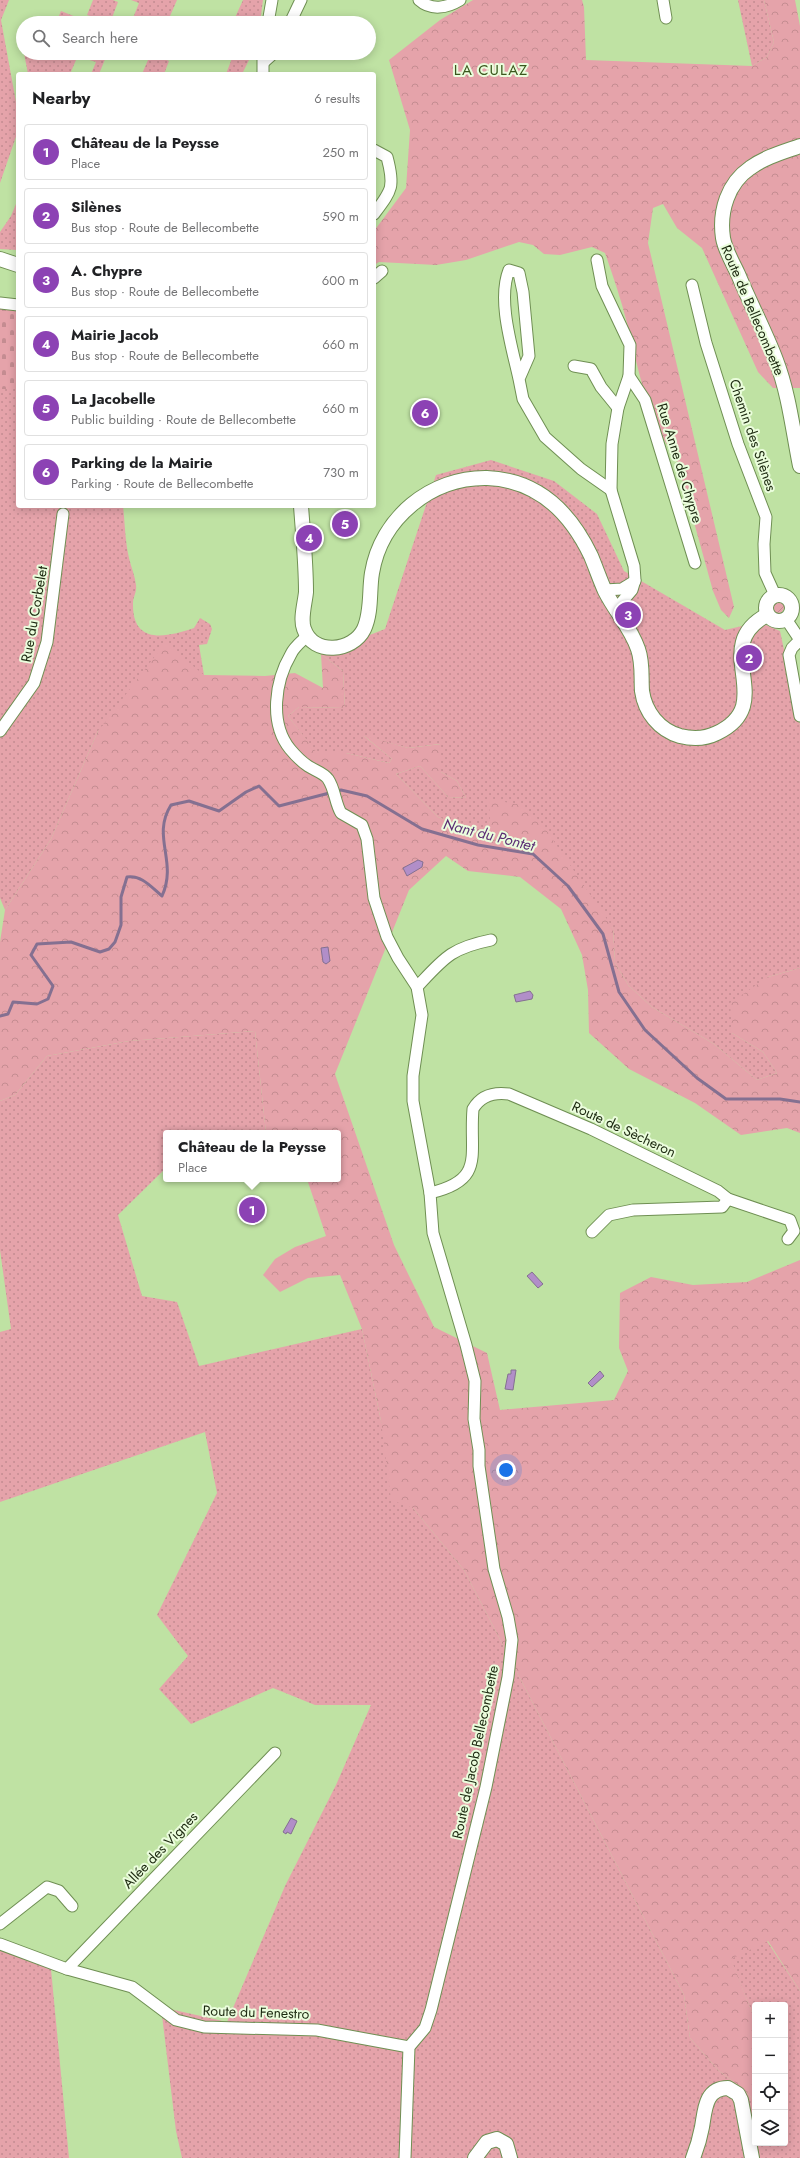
<!DOCTYPE html>
<meta charset="utf-8">
<style>
:root{--surface:#fff;--page:#f2f2f2;--text:#202124;--muted:#757577;--line:#e0e0e0;--accent:#8c42b4}
body{margin:0;font-family:Jost,sans-serif;background:var(--page);color:var(--text)}
.controls{position:absolute;right:12px;bottom:12px;display:grid;overflow:hidden;border-radius:4px;box-shadow:0 2px 10px #0003}
.controls button{width:36px;height:36px;display:grid;place-items:center;padding:0;border:0;border-bottom:1px solid var(--line);background:var(--surface);color:var(--text);font:20px sans-serif}
.you{position:absolute;left:506px;top:1470px;width:14px;height:14px;margin:-10px;border:3px solid #fff;border-radius:50%;background:#1a73e8;box-shadow:0 0 0 6px #1a73e833}
.badge{display:grid;place-items:center;width:26px;height:26px;border-radius:50%;background:var(--accent);color:#fff;font-size:13px;font-weight:700}
.pin{position:absolute;translate:-50% -50%;border:2px solid #fff;box-shadow:0 1px 4px #0006}
.popup{position:absolute;left:163px;top:1130px;width:178px;height:52px;box-sizing:border-box;display:grid;place-content:center;border-radius:4px;background:var(--surface);filter:drop-shadow(0 1px 3px #0005);font-size:13px;white-space:nowrap;color:var(--muted)}
.popup b{font-size:15px;color:var(--text)}
.popup::after{content:'';position:absolute;left:50%;top:100%;margin-left:-8px;border:8px solid transparent;border-top-color:var(--surface)}
.list{margin:0;padding:0;list-style:none}
h2{display:flex;justify-content:space-between;align-items:center;height:52px;margin:0;padding:0 16px;font-size:17px}
h2 small{font-size:13px;font-weight:400;color:var(--muted)}
.list li{display:grid;grid-template-columns:26px 1fr auto;gap:12px;align-items:center;box-sizing:border-box;height:56px;margin:0 8px 8px;padding:0 8px;border:1px solid var(--line);border-radius:4px}
.list b{display:block;font-size:15px;white-space:nowrap}
.list p{margin:0;font-size:13px;white-space:nowrap;color:var(--muted)}
.list em{font-size:13px;font-style:normal;color:var(--muted)}
.icon{flex:none;width:22px;height:22px;fill:none;stroke:currentColor;stroke-width:2;stroke-linecap:round;stroke-linejoin:round}
.map{position:relative;flex:none;width:800px;height:2158px;overflow:hidden}
.search{position:absolute;background:var(--surface);box-shadow:0 2px 10px #0003;left:16px;top:16px;width:360px;height:44px;display:flex;align-items:center;gap:10px;box-sizing:border-box;padding:0 14px;border-radius:22px;color:var(--muted);font-size:15px}
.panel{position:absolute;background:var(--surface);box-shadow:0 2px 10px #0003;left:16px;top:72px;width:360px;height:436px;border-radius:4px}
.map>svg:first-child{display:block}
.grass{fill:url(#grass-dots)}
.forest{fill:url(#forest-crowns)}
.cemetery{fill:url(#cemetery-stones)}
.garden{fill:url(#garden-furrows)}
.water{fill:#b18ec8;stroke:#847091}
.lines{fill:none;stroke-linecap:round;stroke-linejoin:round}
.stream{stroke:#847091;stroke-width:3}
.minor-casing{stroke:#6f8f53;stroke-width:13}
.tertiary-casing{stroke:#6f8f53;stroke-width:16}
.minor{stroke:#fff;stroke-width:11}
.tertiary{stroke:#fff;stroke-width:14}
.labels{text-anchor:middle;stroke-width:4;stroke-linejoin:round;paint-order:stroke}
.street-label{font-size:14px;fill:#1c2910;stroke:#ebfddd}
.neighbourhood-label{font-size:15px;letter-spacing:1px;fill:#3a571c;stroke:#ebfddd}
.water-label{font-size:15px;font-style:italic;fill:#5b2d74;stroke:#ebfddd}
</style>
<div class="map">
<svg width="800" height="2158" viewBox="0 0 800 2158">
<defs>
<pattern id="grass-dots" width="8" height="8" patternUnits="userSpaceOnUse"><rect width="8" height="8" fill="#e5a3aa"/><path d="M2 2h.1M6 6h.1" fill="none" stroke="#c48c91" stroke-width="1.8" stroke-linecap="round"/></pattern>
<pattern id="forest-crowns" width="20" height="18" patternUnits="userSpaceOnUse"><rect width="20" height="18" fill="#e5a3aa"/><path d="M2 6a3 3 0 1 1 6 0M12 15a3 3 0 1 1 6 0" fill="none" stroke="#c48c91"/></pattern>
<pattern id="cemetery-stones" width="16" height="16" patternUnits="userSpaceOnUse"><rect width="16" height="16" fill="#e5a3aa"/><path d="M2 7V4a2 2 0 0 1 4 0v3zM10 15v-3a2 2 0 0 1 4 0v3z" fill="#c48c91"/></pattern>
<pattern id="garden-furrows" width="10" height="10" patternUnits="userSpaceOnUse"><rect width="10" height="10" fill="#e5a3aa"/><path d="M-1 1l2-2M0 10L10 0M9 11l2-2" fill="none" stroke="#c48c91"/></pattern>
</defs>
<rect width="100%" height="100%" fill="#bfe2a3"/>
<g class="grass">
<path d="M0,0h9l-8,20 17,93v18l-18,52z"/>
<path d="M93,0h20l5,2 -8,21 -23,-8z"/>
<path d="M131,0h46l-10,23h-36l8,-20z"/>
<path d="M243,0h20l-3,23h-36l2,-4 7,3z"/>
<path d="M738,0h26l10,42 -7,15 -15,9z"/>
<path d="M61,11l15,6 -3,6h-17z"/>
<path d="M24,53h37l15,7 -6,14h-42z"/>
<path d="M82,53h20v2l4,2 -7,17h-8l5,-12 -16,-5z"/>
<path d="M151,53l18,8 -5,13h-22z"/>
<path d="M234,53h22l-6,5 -8,16h-16z"/>
<path d="M18,199l-1,51 -17,-1v-17l11,-16z"/>
<path d="M0,389h18v117h105c2,17 2,35 6,52 2,9 6,18 7,27 1,7 -3,12 -3,18 -1,43 34,34 61,25l6,-10 10,6 2,5 -5,15 -8,1 5,30 -106,56 -47,108 -46,71 -5,-12z"/>
<path d="M491,460l63,21 43,33 27,57 101,59 34,-8 21,9 20,94v243l-32,9 -36,56 31,19 14,21 -20,7 -43,-36 -62,-37 -23,-21 -14,-23 -2,-35 -123,-106 -7,14 -45,-19 -42,-43 24,-8 28,31 18,1 -9,-17 -16,-9 -1,-28 -32,4 -44,-12 28,23 -3,4 -43,-10 -29,1 -29,-38 11,-9 46,1 -2,-37 -22,-17 64,-25 51,-154z"/>
<path d="M255,1031l11,102h-100v35l-48,47 24,81 35,6 22,64 163,-37 19,92 32,87 51,62 220,425 6,43 29,33 29,22 7,10v40h30v-138h-30v15l-25,-62 37,-17 33,50v167h-618l-6,-27 -15,-124 66,15 58,-136 51,-101 35,-80h-56l-42,-17 -82,36 -32,-35 29,-33 -31,-41 60,-122 -12,-61 -205,70v-170l11,-3 -11,-79v-149l15,-6 32,-39 82,-15z"/>
<path d="M0,1938l50,21 19,199h-69z"/>
</g>
<g class="forest">
<path d="M473,0h109l2,7 2,53 166,6 15,-9 7,-15 -10,-42h31l5,26v362h-27l-15,-16 -56,-124 -25,-20 -14,-24 -10,4 -5,35 86,364 -5,11 -8,-8 -8,-19 -37,-134c-29,-36 -38,-90 -49,-134 -6,-24 -14,-47 -22,-70l-13,-6 -32,8 -16,-1 -11,-9 -14,-3 -53,18 -30,5 -57,-3 -5,3v-34l32,-43 4,-58 -21,-70 51,-40z"/>
<path d="M165,643l39,32 61,1 30,-3 28,15 -2,-34 22,17 2,37 -46,-1 -11,9 29,37h29l43,10 3,-4 -29,-24 45,13 33,-4v28l16,9 9,17 -18,-1 -28,-31 -24,8 42,43 45,18 7,-13 -1,-23 32,6 19,16 73,107 2,35 14,23 23,21 62,37 43,36 20,-7 -14,-21 -31,-19 -2,-30 38,-26 32,-9v165l-13,-5 -46,7 -46,-32 -66,-34 -40,-36 -1,-43 -6,-35 -21,-46 -41,-32 -52,-6 -22,-15 -37,34 -74,184 59,171 40,82 53,26 13,57 114,-10 14,-29 -9,-23 1,-55 31,-16 42,8 54,-3 53,-22v731l-32,-50 -37,18 24,61v83l-7,-10 -29,-22 -29,-33 -6,-43 -220,-425 -51,-62 -22,-8 -10,-79 -19,-92 -22,-54 -32,3 -28,14 -17,-17 12,-16 20,-12 31,-11 -19,-57h31v-46h-72l-11,-102 -126,10 -82,15 -32,39 -15,6v-159l5,-32 46,-71 47,-108z"/>
</g>
<path class="cemetery" d="M0,307l18,3v79h-18z"/>
<circle class="garden" cx="778" cy="607" r="6"/>
<g class="water">
<path d="M418,860l5,2 -1,5 -15,9 -4,-8z"/>
<path d="M328,947l2,14 -4,3 -3,-2 -2,-14z"/>
<path d="M530,991l3,4 -1,4 -16,3 -2,-7z"/>
<path d="M532,1272l11,12 -5,4 -11,-12z"/>
<path d="M511,1370h5l-3,20 -8,-1 3,-15h3z"/>
<path d="M600,1371l4,5 -12,11 -4,-4z"/>
<path d="M291,1818l6,3 -6,13 -4,-2 -1,2 -3,-2z"/>
</g>
<g class="lines">
<path class="stream" d="M0,1016l8,-2 5,-12 24,2 11,-5 5,-13 -22,-31 6,-11 34,-2 29,10 9,-3 6,-7 6,-17v-28l6,-20c15,-2 24,10 35,19 16,-35 -11,-59 9,-91l18,-4 30,10 27,-19 13,-6 20,20 62,-16 26,6 55,33 56,16 55,9 35,32 35,48 16,58 26,38 52,48 29,21h54l20,3"/>
<g class="minor-casing">
<g id="minor">
<path d="M419,0c12,11 28,8 41,0"/>
<path d="M663,0l3,18"/>
<path d="M268,23l4,-23"/>
<path d="M290,23l11,-23"/>
<path d="M264,62l10,-9"/>
<path d="M263,74v-21"/>
<path d="M374,150l13,7c8,30 5,33 -13,57"/>
<path d="M597,260l5,26 28,59 -1,31 -11,32 -6,36 -1,46 23,76 1,14 -3,10 -17,20"/>
<path d="M374,278l8,-7"/>
<path d="M692,285l14,58 32,101 28,73 -2,27 1,29 10,22"/>
<path d="M0,303l18,2"/>
<path d="M574,366l17,3 10,18 17,21"/>
<path d="M629,376l16,24 50,163"/>
<path d="M519,379c-7,-32 -22,-79 -10,-109l10,3 4,19 6,64 -10,23 4,20 22,38 36,32 30,21"/>
<path d="M605,590l17,-1 13,-8"/>
<path d="M786,619l14,21"/>
<path d="M307,636c-5,5 -13,11 -16,18 -16,27 -22,69 -1,95 5,6 12,13 18,17 6,4 16,7 20,13 7,10 7,24 13,34l21,12 5,14 7,59 13,39 11,21 19,29 5,28 -9,61v25l17,92 3,40 33,112 9,36 -1,38 5,31v16l15,103 14,48 4,23 -4,37 -22,110 -55,223 -6,18 -16,19 -4,111"/>
<path d="M800,640l-8,8 -3,7 11,61"/>
<path d="M0,731l34,-48 13,-41 16,-128"/>
<path d="M417,987c27,-29 34,-39 74,-47"/>
<path d="M430,1193c56,-13 39,-38 43,-84 8,-14 21,-17 36,-15l82,35 127,62 10,8 -6,8 -89,3 -24,5 -17,17"/>
<path d="M728,1199l62,21 4,11 -6,8"/>
<path d="M0,1924l47,-37 12,4 13,15"/>
<path d="M0,1944l67,25 65,18 44,33 28,7 113,3 92,17"/>
<path d="M67,1969l208,-216"/>
</g>
</g>
<g class="tertiary-casing">
<g id="tertiary">
<path d="M800,146c-17,6 -35,11 -50,22 -22,15 -31,43 -27,70 2,12 10,25 15,36 12,29 27,57 38,86 13,34 17,71 24,106"/>
<path d="M0,259l18,6"/>
<path d="M301,506c2,28 5,57 5,86 -1,11 -6,27 -2,37 9,27 49,23 60,0 8,-17 5,-39 8,-56 9,-55 59,-96 115,-95 51,2 83,34 104,78 5,12 9,24 14,35 10,20 26,37 33,58 5,14 3,28 4,42 3,21 17,39 38,45 12,3 25,3 37,-3 63,-30 -10,-86 50,-118"/>
<circle cx="779" cy="608" r="13"/>
<path d="M475,2158l12,-16 10,-3 9,5 4,14"/>
<path d="M693,2158c4,-10 7,-20 9,-31 3,-17 3,-39 26,-39l10,6 3,6 11,58"/>
</g>
</g>
<use href="#minor" class="minor"/>
<use href="#tertiary" class="tertiary"/>
</g>
<g class="labels">
<g class="street-label">
<text transform="translate(753 310) rotate(67)" y="5">Route de Bellecombette</text>
<text transform="translate(753 435) rotate(71)" y="5">Chemin des Silènes</text>
<text transform="translate(680 463) rotate(73)" y="5">Rue Anne de Chypre</text>
<text transform="translate(34 614) rotate(-80)" y="5">Rue du Corbelet</text>
<text transform="translate(624 1129) rotate(25)" y="5">Route de Sècheron</text>
<text transform="translate(475 1752) rotate(-78)" y="5">Route de Jacob Bellecombette</text>
<text transform="translate(160 1850) rotate(-46)" y="5">Allée des Vignes</text>
<text transform="translate(256 2012) rotate(2)" y="5">Route du Fenestro</text>
</g>
<g class="neighbourhood-label">
<text x="491" y="75">LA CULAZ</text>
</g>
<g class="water-label">
<text transform="translate(489 835) rotate(14)" y="5">Nant du Pontet</text>
</g>
</g>
</svg>
<div class="controls">
<button>+</button>
<button>−</button>
<button><svg class="icon" aria-label="locate" viewBox="0 0 24 24"><circle cx="12" cy="12" r="6"/><path d="M12 2v4M12 18v4M2 12h4M18 12h4"/></svg></button>
<button><svg class="icon" aria-label="layers" viewBox="0 0 24 24"><path d="M12 4l9 5-9 5-9-5zM3 14l9 5 9-5"/></svg></button>
</div>
<div class="you"></div>
<div class="pin badge" style="left:252px;top:1210px">1</div>
<div class="popup"><b>Château de la Peysse</b>Place</div>
<div class="pin badge" style="left:749px;top:658px">2</div>
<div class="pin badge" style="left:628px;top:615px">3</div>
<div class="pin badge" style="left:309px;top:538px">4</div>
<div class="pin badge" style="left:345px;top:524px">5</div>
<div class="pin badge" style="left:425px;top:413px">6</div>
<div class="search"><svg class="icon" aria-label="search" viewBox="0 0 24 24"><circle cx="10" cy="10" r="6"/><path d="M15 15l6 6"/></svg>Search here</div>
<section class="panel">
<h2>Nearby<small>6 results</small></h2>
<ul class="list">
<li><span class="badge">1</span><div><b>Château de la Peysse</b><p>Place</p></div><em>250 m</em></li>
<li><span class="badge">2</span><div><b>Silènes</b><p>Bus stop · Route de Bellecombette</p></div><em>590 m</em></li>
<li><span class="badge">3</span><div><b>A. Chypre</b><p>Bus stop · Route de Bellecombette</p></div><em>600 m</em></li>
<li><span class="badge">4</span><div><b>Mairie Jacob</b><p>Bus stop · Route de Bellecombette</p></div><em>660 m</em></li>
<li><span class="badge">5</span><div><b>La Jacobelle</b><p>Public building · Route de Bellecombette</p></div><em>660 m</em></li>
<li><span class="badge">6</span><div><b>Parking de la Mairie</b><p>Parking · Route de Bellecombette</p></div><em>730 m</em></li>
</ul>
</section>
</div>
